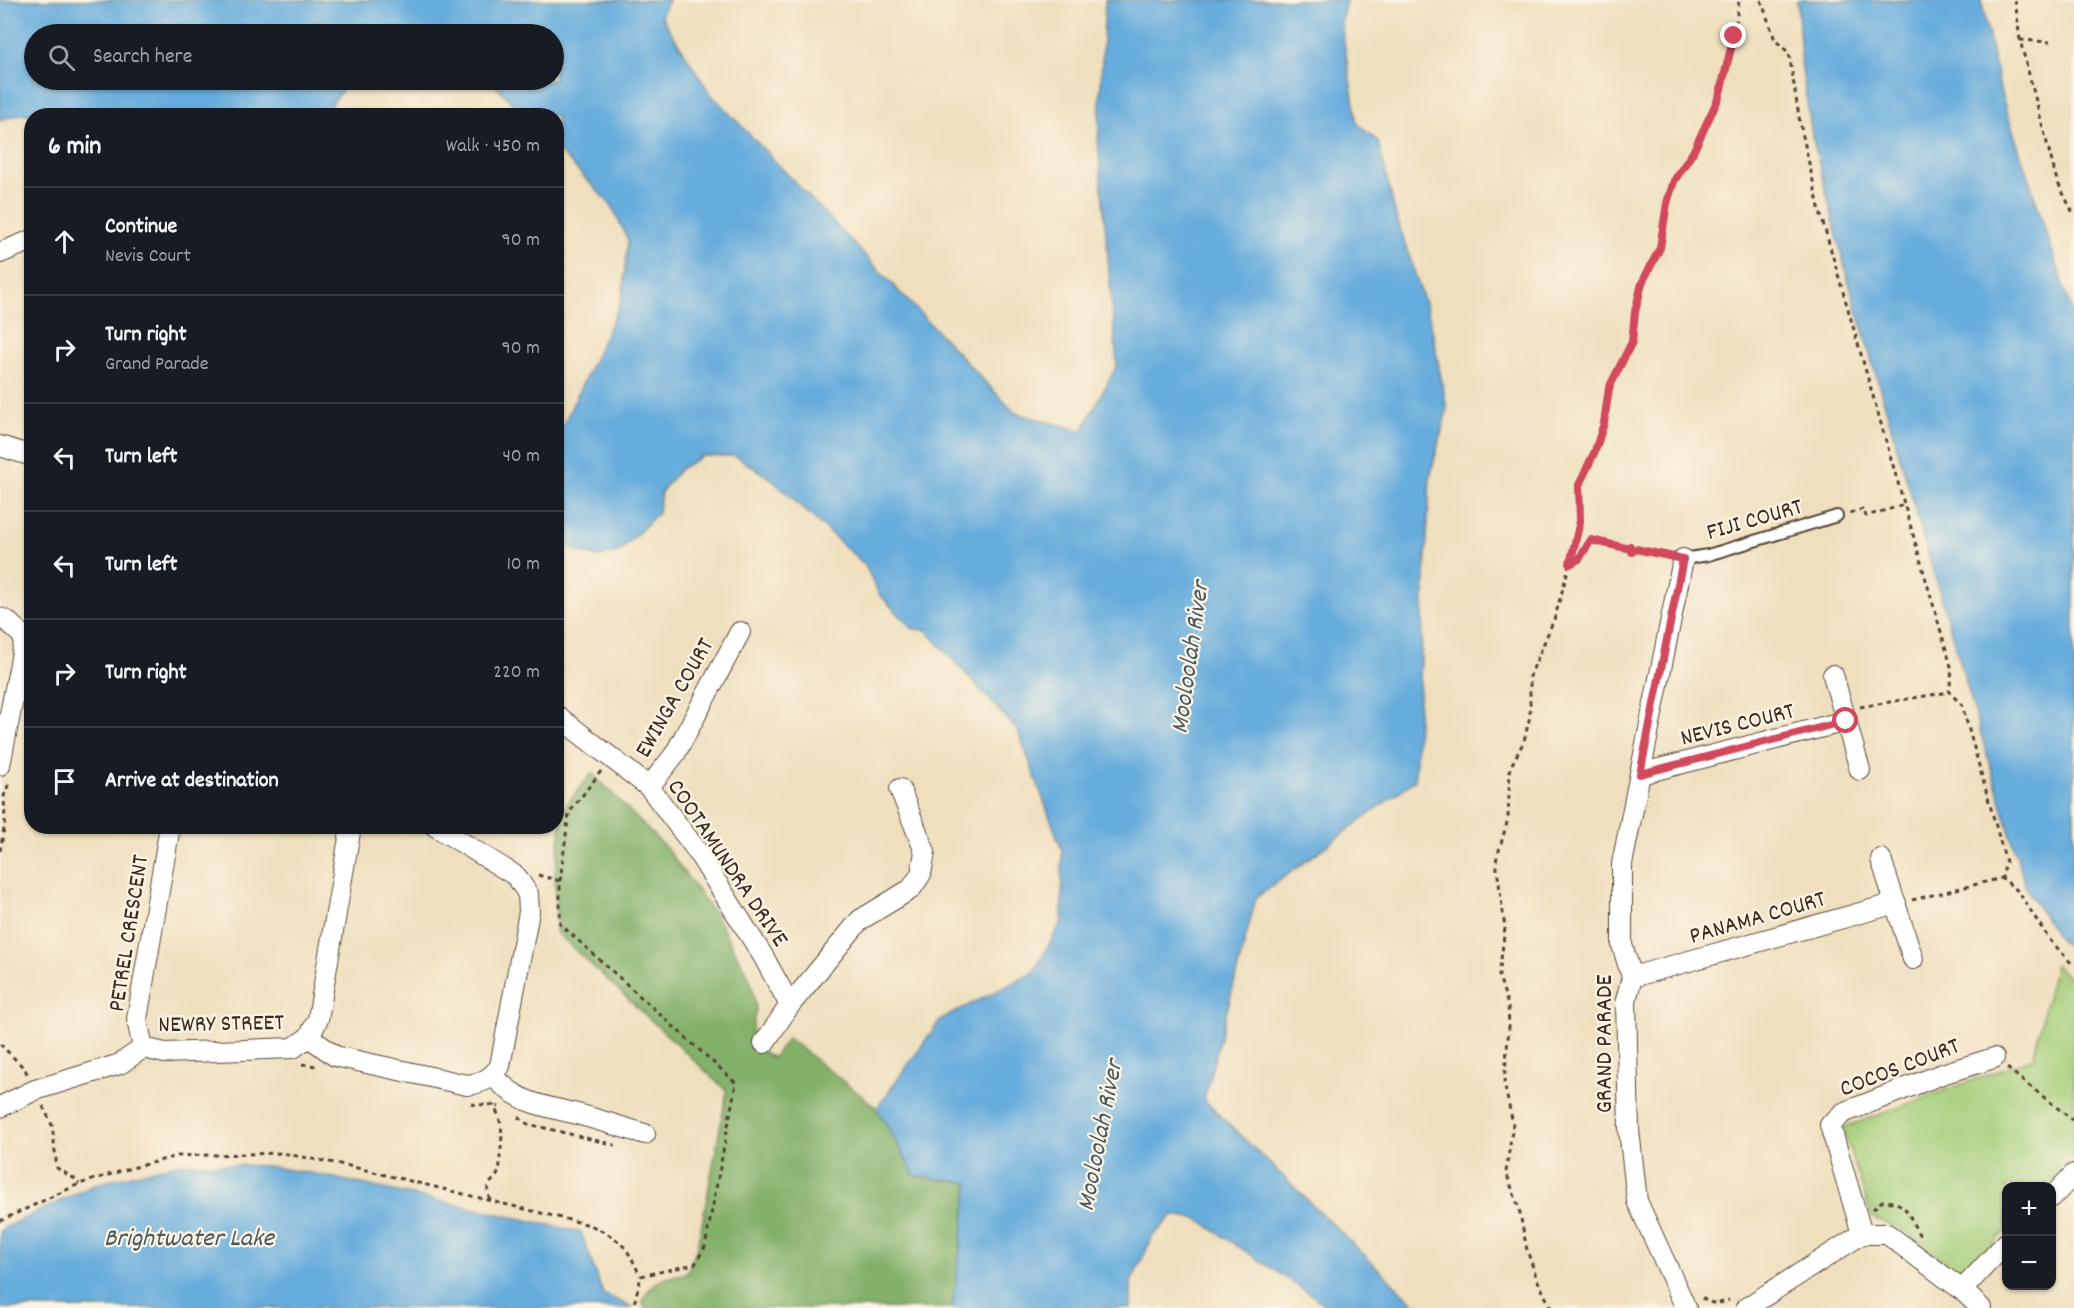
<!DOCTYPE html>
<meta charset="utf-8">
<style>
:root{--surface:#171b24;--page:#20242c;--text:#f1f3f6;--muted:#9ea1a6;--line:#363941}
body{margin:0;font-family:Dekko,sans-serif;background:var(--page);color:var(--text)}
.controls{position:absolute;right:18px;bottom:18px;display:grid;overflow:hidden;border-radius:12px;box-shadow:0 2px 4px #0004}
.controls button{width:54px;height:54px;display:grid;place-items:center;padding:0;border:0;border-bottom:2px solid var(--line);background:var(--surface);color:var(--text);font:30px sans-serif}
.stop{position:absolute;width:18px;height:18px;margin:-14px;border:4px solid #d1495b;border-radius:50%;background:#fff}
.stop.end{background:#d1495b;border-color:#fff;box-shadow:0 2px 6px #0008}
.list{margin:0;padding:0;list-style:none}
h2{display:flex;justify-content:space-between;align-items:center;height:78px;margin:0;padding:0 24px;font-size:26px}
h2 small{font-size:20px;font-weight:400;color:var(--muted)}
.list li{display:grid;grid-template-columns:39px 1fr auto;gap:18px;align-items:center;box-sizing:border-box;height:108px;padding:0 24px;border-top:2px solid var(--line)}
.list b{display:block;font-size:22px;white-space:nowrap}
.list p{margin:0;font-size:20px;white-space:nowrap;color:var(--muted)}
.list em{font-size:20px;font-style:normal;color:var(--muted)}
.icon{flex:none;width:33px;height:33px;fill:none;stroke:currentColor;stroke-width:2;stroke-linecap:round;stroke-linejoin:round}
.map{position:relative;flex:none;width:2074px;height:1308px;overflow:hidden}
.search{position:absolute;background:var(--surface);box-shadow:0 2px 4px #0004;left:24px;top:24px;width:540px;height:66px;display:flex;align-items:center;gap:15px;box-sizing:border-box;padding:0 21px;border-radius:33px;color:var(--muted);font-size:22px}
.panel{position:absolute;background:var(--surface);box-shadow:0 2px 4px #0004;left:24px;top:108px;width:540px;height:726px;border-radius:24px}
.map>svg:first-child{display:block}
.green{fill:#a4ce7a;stroke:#707c4c;stroke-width:1.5}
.forest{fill:#83b16a;stroke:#5f6e44;stroke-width:1.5}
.water{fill:#66acdc;stroke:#506b7d;stroke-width:1.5}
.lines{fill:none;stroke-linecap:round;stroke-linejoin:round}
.lane-casing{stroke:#564536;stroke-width:14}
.street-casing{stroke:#564536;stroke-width:22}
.path{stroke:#564536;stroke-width:3;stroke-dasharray:4.5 4.5;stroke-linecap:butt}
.lane{stroke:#fff;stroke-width:10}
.street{stroke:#fff;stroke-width:20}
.route{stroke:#d1495b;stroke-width:8}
.labels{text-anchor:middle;stroke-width:4.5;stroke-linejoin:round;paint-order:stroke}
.street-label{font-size:24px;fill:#3b2a1e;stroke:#fcf5e5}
.water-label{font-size:26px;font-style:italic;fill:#4a5860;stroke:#fcf5e5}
</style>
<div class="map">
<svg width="2074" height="1308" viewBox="0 0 2074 1308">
<rect width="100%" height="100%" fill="#fcf5e5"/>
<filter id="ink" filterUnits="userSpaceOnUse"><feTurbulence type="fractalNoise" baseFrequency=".0167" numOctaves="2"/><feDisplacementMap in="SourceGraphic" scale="12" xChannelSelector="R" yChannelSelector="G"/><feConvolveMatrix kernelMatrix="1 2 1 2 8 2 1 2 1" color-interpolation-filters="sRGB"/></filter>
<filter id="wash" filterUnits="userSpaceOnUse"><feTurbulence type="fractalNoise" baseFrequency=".008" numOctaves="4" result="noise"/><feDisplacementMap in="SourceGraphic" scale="24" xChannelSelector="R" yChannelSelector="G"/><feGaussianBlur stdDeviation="1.35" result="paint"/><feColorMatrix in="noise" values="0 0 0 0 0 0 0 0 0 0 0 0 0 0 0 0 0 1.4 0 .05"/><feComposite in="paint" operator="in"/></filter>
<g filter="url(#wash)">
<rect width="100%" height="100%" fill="#efdfbe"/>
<path class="green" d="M2055,965l19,17v177l-26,27h-42v44l-44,47 -52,-43 -38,-17 -29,-89 190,-70z"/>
<path class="forest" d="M592,773l74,75 50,68 35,65 5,28 -7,35 24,14 15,-20 89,70 38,68 54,7 -17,125h-307l-3,-7c10,-22 23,-23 45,-28l11,-28 29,-154 -171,-159 -1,-58 8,-65z"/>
<g class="water">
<path d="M0,0h669l-8,16 48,76 306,321 67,18 35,-66 -19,-223 7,-142h241l-5,23 16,100 21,19 18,74 34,103 17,91 -17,67 -15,303 -159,118 -52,202 215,208h-88l-134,-89 -24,-4 -20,21 -22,46v26h-179l17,-125 -54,-7 -38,-68 64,-89 92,-46 29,-52v-71l-44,-119 -92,-101 -13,-1 -34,-35 -14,-29 -95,-87 -34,-22h-34l-22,13 -19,23 -3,21 -38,38 -20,6 -22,-5 -21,-15v-99l65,-138 6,-60 -16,-34 -55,-57 -1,-33 -32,-1 -34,-35h64v-46h-520v46h316l-27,35 -303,-1 -20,6z"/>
<path d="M1797,0h184l20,94 73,224v636l-19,-20 -29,-46 -179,-612 -35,-141 -10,-65z"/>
<path d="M180,1163l87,3 54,9 260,57 22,62 31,14h-634v-77l4,-3 92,-44z"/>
</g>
</g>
<g filter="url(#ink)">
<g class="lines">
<g class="lane-casing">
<path id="lane" d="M1683,559l25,-4 129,-39"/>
</g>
<g class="street-casing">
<g id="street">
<path d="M0,253l32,-13"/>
<path d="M0,446l32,10"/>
<path d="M1683,559l-61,305v81l10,32 -6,23 3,130 8,71 49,107"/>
<path d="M0,618l7,3 18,17h7"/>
<path d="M1833,675l27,95"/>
<path d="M556,715l93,72 46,61 68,108 27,49"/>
<path d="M0,765l25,-127"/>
<path d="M1640,774l206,-53"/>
<path d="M649,787l26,-33 65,-122"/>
<path d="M1881,859l32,100"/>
<path d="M1632,977l264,-74"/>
<path d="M309,1037l26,19 132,29c15,-2 24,-6 33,-19l29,-154 -1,-18 -12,-18 -81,-50"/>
<path d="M764,1043l26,-38 70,-85 51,-31 10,-15 4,-22 -25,-63"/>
<path d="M143,1048l-6,-29 33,-193"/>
<path d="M493,1076c29,30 50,29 88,39 22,6 43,13 64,19"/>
<path d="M0,1107l35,-17 85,-26 23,-16 22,5 128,-5 16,-11 9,-18 33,-193"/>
<path d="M2052,1197l22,-23"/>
<path d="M1862,1234l-32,-109 13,-12 99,-39 52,-16"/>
<path d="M1962,1290l44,-47"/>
<path d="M1746,1308l116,-74h25l75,56 19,18"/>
</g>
</g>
<g class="path">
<path d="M1761,0l14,40 14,13 11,70 20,89 132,458 -3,22 13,13 44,157 -4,16 16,13 31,48 25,27"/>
<path d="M2015,0l5,40 37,141 17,34"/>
<path d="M2020,40l30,2"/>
<path d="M1850,513l13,-4 3,7 38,-11"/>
<path d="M1570,564l9,-5 12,-19 35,8 4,-2 2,6 4,-3 29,6"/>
<path d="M1860,707l89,-15"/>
<path d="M601,771l-32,42 -9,68v43l176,159 -31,164 -10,17 -54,12 -8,32"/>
<path d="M0,851l5,-28 -1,-27 6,-15"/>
<path d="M538,875l22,6"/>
<path d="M1912,900l90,-22"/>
<path d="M0,1044l25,25 3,7"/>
<path d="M302,1064l14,2"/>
<path d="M2007,1068l67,53"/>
<path d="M471,1104c11,2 17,-1 28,3"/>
<path d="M43,1106l9,19 5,43 18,11 4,5"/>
<path d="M518,1117l10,7 87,21"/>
<path d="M490,1200c-7,-20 4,-15 9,-29 1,-5 1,-10 1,-15 3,-22 3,-31 -6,-51"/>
<path d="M1873,1209l9,-8c29,1 25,15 38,35"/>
<path d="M0,1221l79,-37 49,-15 49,-13 104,-3 64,12 245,60c30,14 37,20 50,51"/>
<path d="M1702,1298c9,7 17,6 27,2"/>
<path d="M1551,1308l-14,-29 -10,-29 -8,-42 -13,-36 7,-48 -9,-41 5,-56 -1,-22 -9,-29 6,-48 -9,-67 12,-42 2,-51 14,-27 6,-25v-40l25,-59 19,-69 6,-27 -1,-36 16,-34 9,-28 5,-35 23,-46 3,-30 7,-29 18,-35 7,-45 7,-22 19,-29 25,-55 16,-61 5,-36"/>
</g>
<use href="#lane" class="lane"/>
<use href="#street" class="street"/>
</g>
</g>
<g class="lines" filter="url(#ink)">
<path class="route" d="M1734,36l-15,61 -26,55 -19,29 -7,22 -7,45 -18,35 -7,29 -3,30 -23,46 -5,35 -9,28 -16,34 1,36 -10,43 9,-5 12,-19 35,8 4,-2 2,6 4,-3 47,10 -43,215 206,-53"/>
</g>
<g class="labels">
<g class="street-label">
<text transform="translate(1754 518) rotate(-16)" y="8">FIJI COURT</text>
<text transform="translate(673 697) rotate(-60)" y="8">EWINGA COURT</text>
<text transform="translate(1737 723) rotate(-14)" y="8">NEVIS COURT</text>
<text transform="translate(729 862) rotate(56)" y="8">COOTAMUNDRA DRIVE</text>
<text transform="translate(1757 916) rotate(-16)" y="8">PANAMA COURT</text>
<text transform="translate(127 933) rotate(-81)" y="8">PETREL CRESCENT</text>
<text transform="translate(221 1022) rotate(-1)" y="8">NEWRY STREET</text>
<text transform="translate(1603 1044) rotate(-90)" y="8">GRAND PARADE</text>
<text transform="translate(1899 1066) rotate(-21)" y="8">COCOS COURT</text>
</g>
<g class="water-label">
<text transform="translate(1188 657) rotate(-82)" y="9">Mooloolah River</text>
<text transform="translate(1098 1135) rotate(-79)" y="9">Mooloolah River</text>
<text x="189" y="1245">Brightwater Lake</text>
</g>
</g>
</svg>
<div class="controls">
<button>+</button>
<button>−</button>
</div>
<div class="stop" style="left:1846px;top:721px"></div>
<div class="stop end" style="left:1734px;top:36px"></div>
<div class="search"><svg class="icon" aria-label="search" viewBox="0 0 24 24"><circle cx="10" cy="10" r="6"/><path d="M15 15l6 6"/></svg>Search here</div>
<section class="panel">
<h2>6 min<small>Walk · 450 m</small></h2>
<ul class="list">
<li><svg class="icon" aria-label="ahead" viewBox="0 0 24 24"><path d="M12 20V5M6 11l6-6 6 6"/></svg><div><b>Continue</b><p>Nevis Court</p></div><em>90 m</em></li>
<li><svg class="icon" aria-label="right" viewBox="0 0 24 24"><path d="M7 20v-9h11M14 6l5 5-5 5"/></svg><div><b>Turn right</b><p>Grand Parade</p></div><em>90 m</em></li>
<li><svg class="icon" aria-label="left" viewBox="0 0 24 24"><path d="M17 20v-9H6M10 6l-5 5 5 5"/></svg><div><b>Turn left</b></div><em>40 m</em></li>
<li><svg class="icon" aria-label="left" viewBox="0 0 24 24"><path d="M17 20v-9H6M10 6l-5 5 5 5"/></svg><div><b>Turn left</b></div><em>10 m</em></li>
<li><svg class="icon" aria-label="right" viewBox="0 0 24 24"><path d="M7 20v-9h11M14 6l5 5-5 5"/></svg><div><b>Turn right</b></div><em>220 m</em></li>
<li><svg class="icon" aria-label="arrive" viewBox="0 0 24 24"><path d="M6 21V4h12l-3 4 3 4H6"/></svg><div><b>Arrive at destination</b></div></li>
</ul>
</section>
</div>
